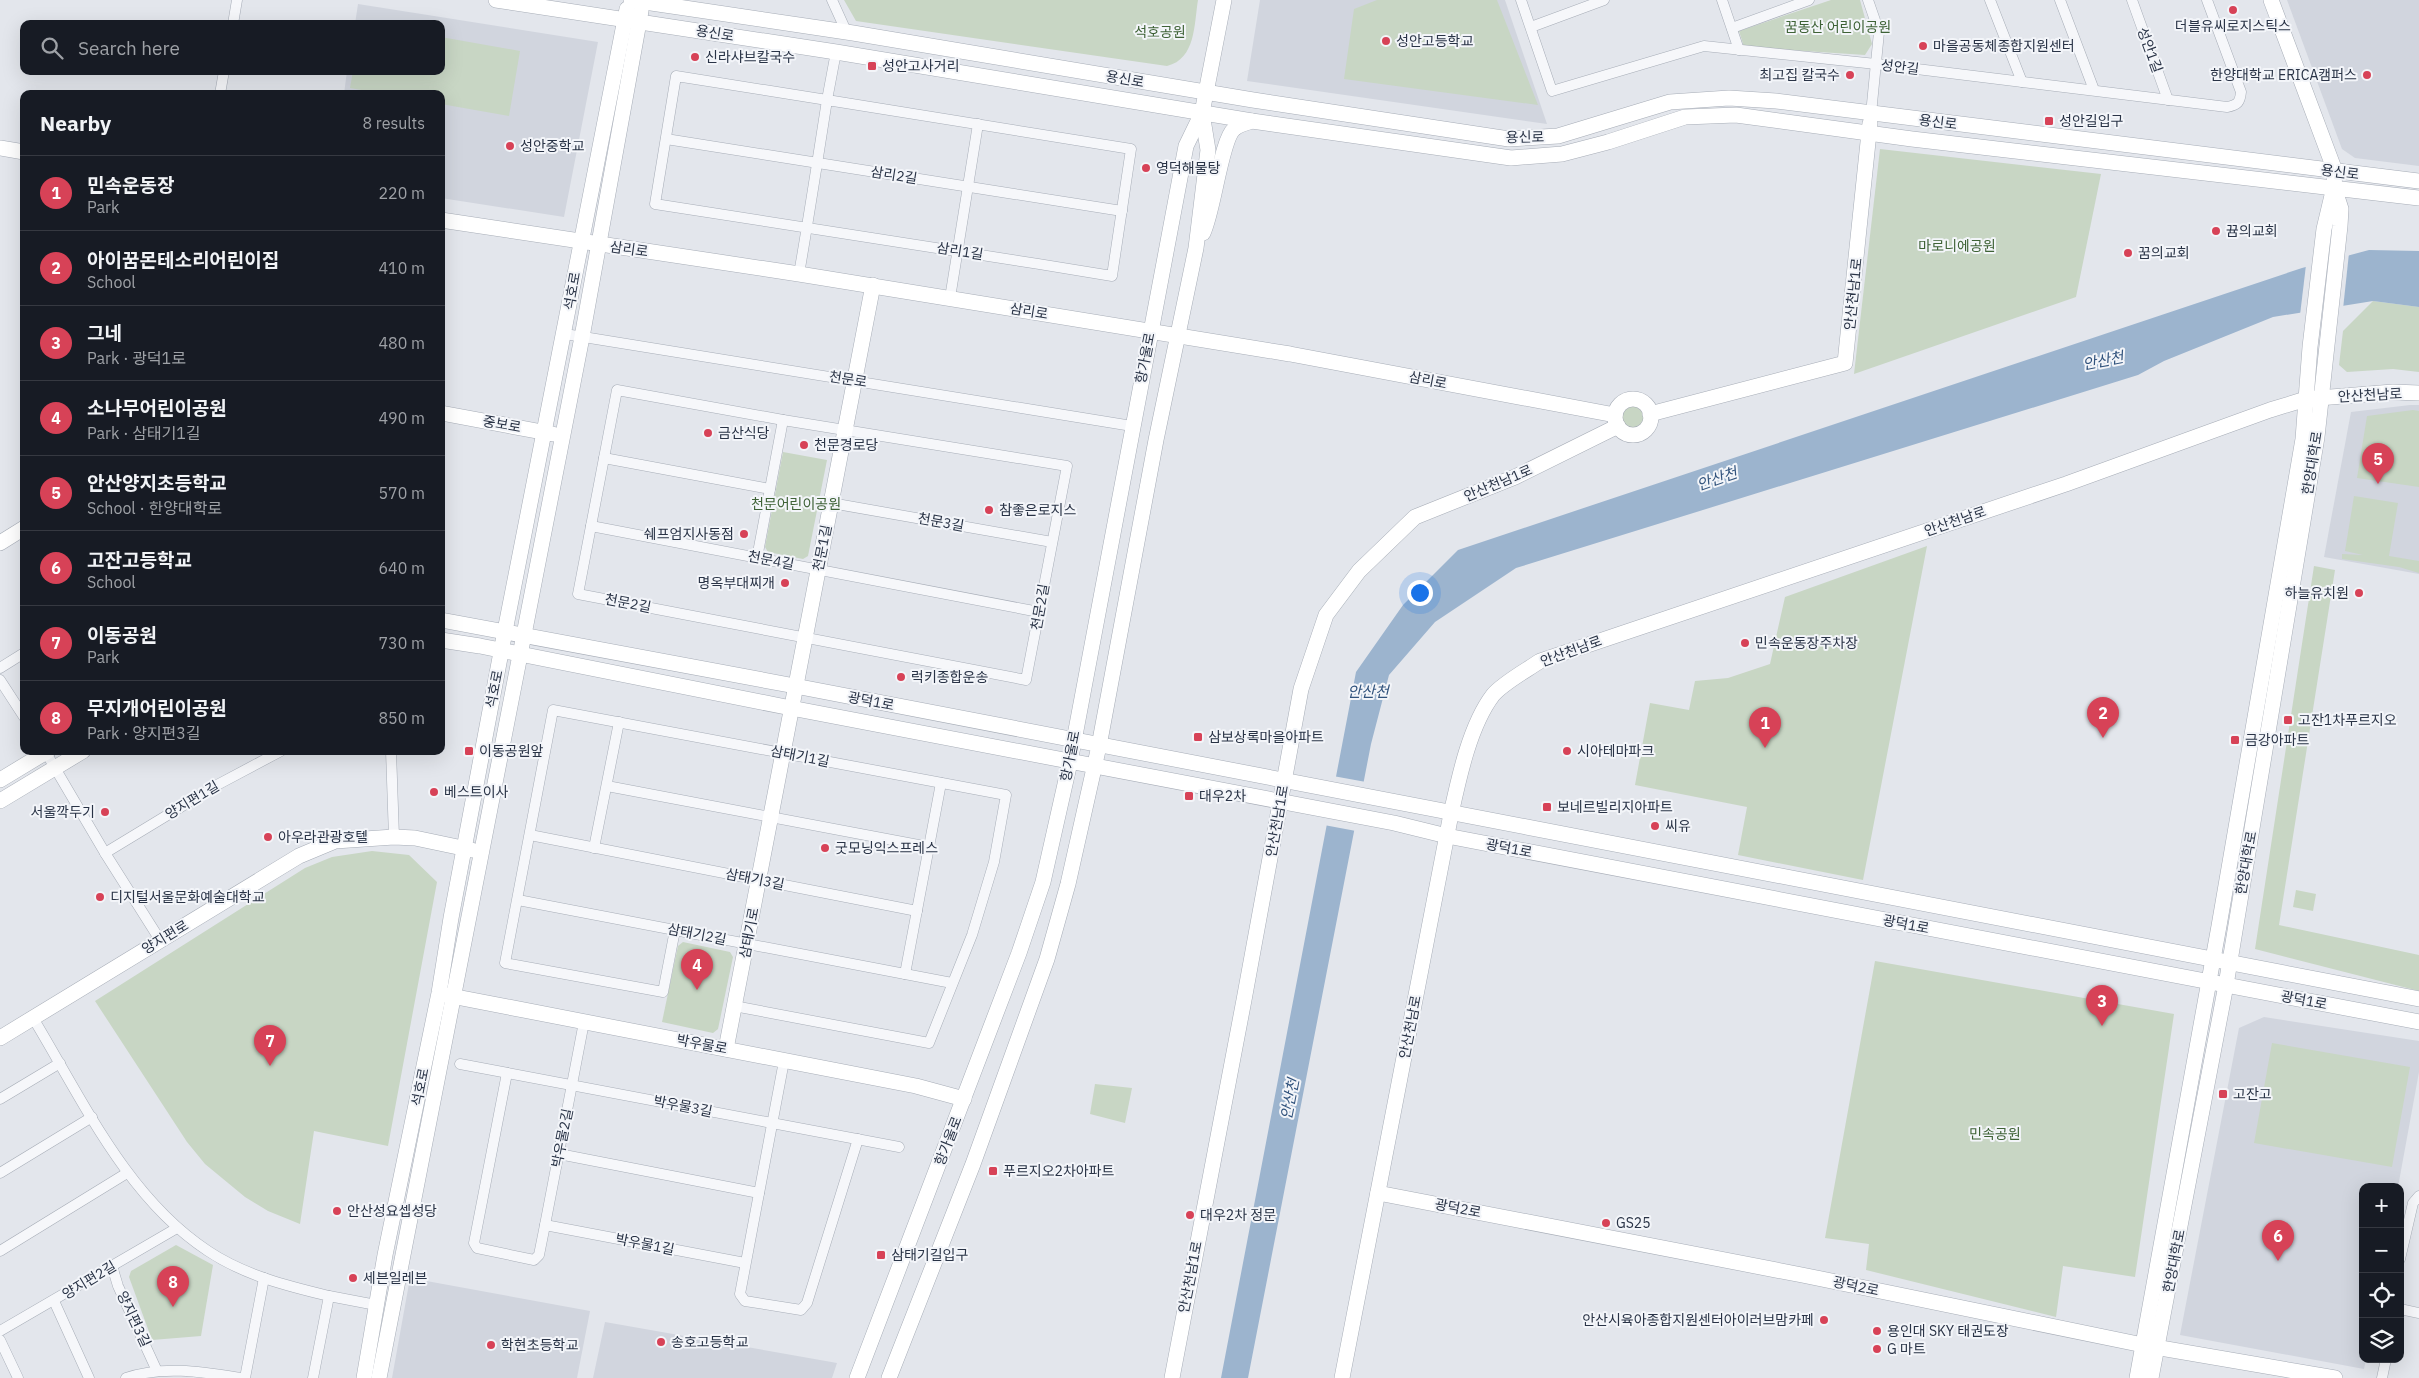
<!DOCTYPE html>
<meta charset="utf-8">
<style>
:root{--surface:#171b24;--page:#242831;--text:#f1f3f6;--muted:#9ea1a6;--line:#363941;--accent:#d74257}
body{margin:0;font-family:"IBM Plex Sans","Noto Sans KR",sans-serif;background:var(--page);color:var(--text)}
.controls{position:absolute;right:15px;bottom:15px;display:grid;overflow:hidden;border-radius:10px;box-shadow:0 5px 20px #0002}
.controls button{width:45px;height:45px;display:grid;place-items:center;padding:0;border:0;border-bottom:1px solid var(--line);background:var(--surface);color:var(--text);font:25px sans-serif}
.you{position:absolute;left:1419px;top:592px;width:18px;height:18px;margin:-12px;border:4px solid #fff;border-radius:50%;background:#1a73e8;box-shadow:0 0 0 8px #1a73e833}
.badge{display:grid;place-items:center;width:32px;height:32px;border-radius:50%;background:var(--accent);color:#fff;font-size:16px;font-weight:700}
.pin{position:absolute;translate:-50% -41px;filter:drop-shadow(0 1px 2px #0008)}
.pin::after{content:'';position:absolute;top:26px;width:18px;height:15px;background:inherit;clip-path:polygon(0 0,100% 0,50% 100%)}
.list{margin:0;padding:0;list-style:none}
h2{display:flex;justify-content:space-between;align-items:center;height:65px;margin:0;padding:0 20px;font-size:21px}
h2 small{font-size:16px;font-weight:400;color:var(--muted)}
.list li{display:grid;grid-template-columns:32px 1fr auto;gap:15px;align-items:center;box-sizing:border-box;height:75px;padding:0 20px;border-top:1px solid var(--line)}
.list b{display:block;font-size:19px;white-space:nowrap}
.list p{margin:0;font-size:16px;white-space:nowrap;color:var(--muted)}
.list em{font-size:16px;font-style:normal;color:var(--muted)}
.icon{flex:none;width:28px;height:28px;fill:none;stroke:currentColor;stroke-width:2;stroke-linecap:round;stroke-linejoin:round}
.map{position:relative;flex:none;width:2419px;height:1378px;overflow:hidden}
.search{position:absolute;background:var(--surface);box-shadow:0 5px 20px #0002;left:20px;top:20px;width:425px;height:55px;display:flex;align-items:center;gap:12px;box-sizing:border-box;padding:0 18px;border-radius:10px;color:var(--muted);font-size:19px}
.panel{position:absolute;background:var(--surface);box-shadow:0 5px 20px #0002;left:20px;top:90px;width:425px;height:665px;border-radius:10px}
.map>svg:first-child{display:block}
.built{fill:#d1d5de}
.green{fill:#c8d6c4}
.water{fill:#9cb4ce}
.pier{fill:#e3e6ec}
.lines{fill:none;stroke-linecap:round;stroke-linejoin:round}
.street-casing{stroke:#a7adb7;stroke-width:11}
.secondary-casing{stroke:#a7adb7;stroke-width:16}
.street{stroke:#f6f7fa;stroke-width:10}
.secondary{stroke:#fff;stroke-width:15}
.poi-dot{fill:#d74257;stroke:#f3f5f9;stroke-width:2}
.labels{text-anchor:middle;stroke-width:4;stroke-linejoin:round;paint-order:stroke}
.poi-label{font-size:14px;fill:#293346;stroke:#f3f5f9;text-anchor:start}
.park-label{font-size:14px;fill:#3e6236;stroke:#f3f5f9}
.street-label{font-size:14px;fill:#293346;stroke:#f3f5f9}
.water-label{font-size:15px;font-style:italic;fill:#30527c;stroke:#f3f5f9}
</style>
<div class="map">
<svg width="2419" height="1378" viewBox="0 0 2419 1378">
<rect width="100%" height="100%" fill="#e3e6ec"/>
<g class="built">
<path d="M1260,0h245l42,124 -300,-43z"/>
<path d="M2287,0h132v166l-64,-8 -13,-9z"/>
<path d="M358,4l240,38 -34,175 -123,-19v-104h-97l3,-23h94v-47h-86z"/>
<path d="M2410,405h9v169l-95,-17 27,-145z"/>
<path d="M2264,1017l155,24v31l-21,115h-35v172h3l-2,10 -184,-34 59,-307z"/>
<path d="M410,1278l180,33 -13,67h-185z"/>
<path d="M605,1322l232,41 -5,15h-239z"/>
</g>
<g class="green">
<path d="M844,0h354c-4,24 -2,59 -31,66l-311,-45z"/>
<path d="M1377,0h120l41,105 -194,-26 10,-70z"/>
<path d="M1831,0h29l12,44 -7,11 -121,-8 -5,-16z"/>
<path d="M441,37l79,14 -11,65 -68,-12v-10h-57l-34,-6 3,-17h88z"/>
<path d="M1880,149l221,25 -25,123 -222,77z"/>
<path d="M2373,301l46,6v65l-26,-3 -46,3 -8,-7 4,-34z"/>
<circle cx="1633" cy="417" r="11"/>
<path d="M2413,410l6,1v76l-62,-9 10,-62z"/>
<path d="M783,452l44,8 -19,96 -5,3 -35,-7 -3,-5z"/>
<path d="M2354,496l44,7 -9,53 30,5v12l-20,-6 -57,-8v-5l21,1 -18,-4z"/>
<path d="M1927,546l-64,334 -125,-25 9,-48 -112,-22 15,-82 39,7 6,-29 33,-3 42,-14 15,-67z"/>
<path d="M2314,566l21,4 -56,355 140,30v36l-164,-42z"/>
<path d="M372,851l37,4 28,27 -49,264 -74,-15 -14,93 -32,-13 -23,-14 -40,-33 -18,-22 -92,-141 210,-133 27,-11z"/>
<path d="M2296,890l20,4 -3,17 -20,-4z"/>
<path d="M683,942l47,10 3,5 -15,72 -5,4 -51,-11 16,-76z"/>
<path d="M1875,961l299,53 -39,263 -72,-11 -7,51 -190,-47 3,-26 -44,-6z"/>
<path d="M2272,1043l138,24 -18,100 -138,-24z"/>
<path d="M1095,1084l37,4 -7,35 -35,-9z"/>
<path d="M176,1245l37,20 -12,71 -49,4 -23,-63 2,-6z"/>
</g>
<path class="water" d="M2369,250l50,1v56l-46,-6 -100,16 -109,44 -26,14 -622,193 -81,54 -46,53 -18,69 -123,634h-27l135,-706 47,-67 55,-55 844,-282z"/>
<g class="pier">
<path d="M2349,253l-6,56 -43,6 6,-50z"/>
<path d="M1333,776l33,6 -10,49 -32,-6z"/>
</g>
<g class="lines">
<g class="street-casing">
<g id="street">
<path d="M832,0l15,33"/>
<path d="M1521,0l31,91 152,-45 172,18 351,43c11,-2 13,-5 14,-15l-34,-92"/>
<path d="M1722,0l17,50"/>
<path d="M1868,0l11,32 -8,82"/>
<path d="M1990,0l32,82"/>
<path d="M2060,0l34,90"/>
<path d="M2132,0l36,100"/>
<path d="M233,24l4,-24"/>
<path d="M1531,27l73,-27"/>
<path d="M1732,28l77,-28"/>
<path d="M220,94l4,-23"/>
<path d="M666,139l456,72"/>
<path d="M799,274c10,-58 19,-116 28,-174l-151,-24 -21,128c153,23 305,47 457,72l19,-127 -304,-49 9,-48"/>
<path d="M950,298l28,-174"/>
<path d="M565,334l567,92"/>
<path d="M617,390l166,30 284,46 -41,214 -448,-86z"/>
<path d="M604,458l166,31"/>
<path d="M831,503l221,39"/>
<path d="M591,526l448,86"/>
<path d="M757,558l26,-138"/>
<path d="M0,668l24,-15"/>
<path d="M0,680l24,37"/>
<path d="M45,751l60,102"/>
<path d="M391,751l3,86"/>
<path d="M607,786l322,61"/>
<path d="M530,835l387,76"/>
<path d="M594,848l25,-126"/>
<path d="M518,900l434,83"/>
<path d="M675,930l-12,62 -158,-29 48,-253 453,85 -12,67 -22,73 -43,108 -195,-37"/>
<path d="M160,940l-55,-87 112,-68 64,-34"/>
<path d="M905,974l36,-191"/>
<path d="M33,1018c49,81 94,180 175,233 36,24 79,35 121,45l-16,82"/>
<path d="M784,1061l-44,233 5,7 56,9 6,-7 51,-164"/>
<path d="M460,1064l439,83"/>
<path d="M507,1073l-33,170 3,5 57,12 5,-5 6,-30 39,-203"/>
<path d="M0,1099l60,-36"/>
<path d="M559,1154l200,39"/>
<path d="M0,1173l92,-56"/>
<path d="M545,1225l200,38"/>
<path d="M0,1251l127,-78"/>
<path d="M2400,1259l13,-56 6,-7"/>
<path d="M112,1266l6,20 39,85"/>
<path d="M329,1296l47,9"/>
<path d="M54,1301l35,77"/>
<path d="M2400,1309l19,4"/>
<path d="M0,1331l177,-103"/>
<path d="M0,1340l18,38"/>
<path d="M126,1378c37,-13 77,-6 115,0"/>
<path d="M245,1378l19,-100"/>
<path d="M2382,1378l4,-19"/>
</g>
</g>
<g class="secondary-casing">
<g id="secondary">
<path d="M496,0l340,52 416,69 259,37 51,-4 46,-12 77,-25 51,-2 176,24 507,59"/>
<path d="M631,0l222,33 400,67 256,39 49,-3 112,-34 59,-4 47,3 643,80"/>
<path d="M0,148l24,4"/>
<path d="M441,220l358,54 491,80 325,61"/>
<path d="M1203,233c11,-23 18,-93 31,-104 4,-4 12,-6 18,-8"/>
<circle cx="1633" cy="417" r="18"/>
<path d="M441,413l112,21"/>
<path d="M1650,414l195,-51 25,-240"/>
<path d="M0,543l24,-15"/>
<path d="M441,620l354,66 1624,313"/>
<path d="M441,640l39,6 311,62 603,115 53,13 972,186"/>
<path d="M0,780l48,-29"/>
<path d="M0,801l83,-50"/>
<path d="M446,995l470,91 48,13"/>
<path d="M0,1038l299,-182 36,-15 59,-4 21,1 57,12"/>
<path d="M726,1049l147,-764"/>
<path d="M1378,1193l424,82 341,70 192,33"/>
<path d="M364,1378l21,-123 54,-262 12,-75 54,-287 122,-622"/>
<path d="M379,1378l203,-1041 59,-326"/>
<path d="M857,1378l162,-425 24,-71 27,-120 116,-616 16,-33 22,-113"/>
<path d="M889,1378l84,-214 74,-205 21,-75 31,-138 57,-306 40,-192 12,-98 -6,-37"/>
<path d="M1172,1378l72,-378 57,-311 25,-74 33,-44 56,-54 100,-40 103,-51"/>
<path d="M1342,1378l109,-564c8,-37 19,-89 42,-119 10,-12 34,-25 47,-34l526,-177 204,-74 36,-11 87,-7 26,1"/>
<path d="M2137,1378l82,-452 84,-487 7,-92 14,-118 10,-42 1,-16 -64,-171"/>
<path d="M2151,1378l75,-393 91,-548 23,-211 1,-17 -7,-22"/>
</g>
</g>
<use href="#street" class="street"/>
<use href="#secondary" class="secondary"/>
</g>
<g class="poi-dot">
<circle cx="2233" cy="10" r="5"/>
<circle cx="1386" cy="41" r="5"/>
<circle cx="1923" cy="46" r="5"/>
<circle cx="695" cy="57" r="5"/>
<rect x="867" y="61" width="10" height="10" rx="2.5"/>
<circle cx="1850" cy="75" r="5"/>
<circle cx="2367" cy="75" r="5"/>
<rect x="2044" y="116" width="10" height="10" rx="2.5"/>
<circle cx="510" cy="146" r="5"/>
<circle cx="1146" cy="168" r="5"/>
<circle cx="2216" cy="231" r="5"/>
<circle cx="2128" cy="253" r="5"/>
<circle cx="708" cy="433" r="5"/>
<circle cx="804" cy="445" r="5"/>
<circle cx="989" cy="510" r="5"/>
<circle cx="744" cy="534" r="5"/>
<circle cx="785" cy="583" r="5"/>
<circle cx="2359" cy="593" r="5"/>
<circle cx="1745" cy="643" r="5"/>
<circle cx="901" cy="677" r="5"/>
<rect x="2283" y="715" width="10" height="10" rx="2.5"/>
<rect x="1193" y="732" width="10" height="10" rx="2.5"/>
<rect x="2230" y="735" width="10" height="10" rx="2.5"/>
<rect x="464" y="746" width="10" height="10" rx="2.5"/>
<circle cx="1567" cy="751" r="5"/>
<circle cx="434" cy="792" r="5"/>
<rect x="1184" y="791" width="10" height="10" rx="2.5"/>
<rect x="1542" y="802" width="10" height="10" rx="2.5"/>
<circle cx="105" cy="812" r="5"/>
<circle cx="1655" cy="826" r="5"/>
<circle cx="268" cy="837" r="5"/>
<circle cx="825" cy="848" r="5"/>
<circle cx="100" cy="897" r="5"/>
<rect x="2218" y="1089" width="10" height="10" rx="2.5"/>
<rect x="988" y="1166" width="10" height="10" rx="2.5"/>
<circle cx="337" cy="1211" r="5"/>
<circle cx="1190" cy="1215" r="5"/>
<circle cx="1606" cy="1223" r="5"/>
<rect x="876" y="1250" width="10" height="10" rx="2.5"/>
<circle cx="353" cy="1278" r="5"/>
<circle cx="1824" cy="1320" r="5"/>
<circle cx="1877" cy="1331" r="5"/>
<circle cx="661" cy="1342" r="5"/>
<circle cx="491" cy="1345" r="5"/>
<circle cx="1877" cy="1349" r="5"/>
</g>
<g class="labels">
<g class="poi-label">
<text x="2233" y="31" text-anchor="middle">더블유씨로지스틱스</text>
<text x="1396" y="46">성안고등학교</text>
<text x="1933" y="51">마을공동체종합지원센터</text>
<text x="705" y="62">신라샤브칼국수</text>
<text x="882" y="71">성안고사거리</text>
<text x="1840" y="80" text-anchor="end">최고집 칼국수</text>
<text x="2357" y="80" text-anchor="end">한양대학교 ERICA캠퍼스</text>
<text x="2059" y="126">성안길입구</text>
<text x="520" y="151">성안중학교</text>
<text x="1156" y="173">영덕해물탕</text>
<text x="2226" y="236">뀸의교회</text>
<text x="2138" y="258">꿈의교회</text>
<text x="718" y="438">금산식당</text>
<text x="814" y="450">천문경로당</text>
<text x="999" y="515">참좋은로지스</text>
<text x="734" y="539" text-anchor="end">쉐프엄지사동점</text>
<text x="775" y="588" text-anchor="end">명옥부대찌개</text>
<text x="2349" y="598" text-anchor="end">하늘유치원</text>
<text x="1755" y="648">민속운동장주차장</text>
<text x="911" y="682">럭키종합운송</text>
<text x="2298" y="725">고잔1차푸르지오</text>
<text x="1208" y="742">삼보상록마을아파트</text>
<text x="2245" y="745">금강아파트</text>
<text x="479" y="756">이동공원앞</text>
<text x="1577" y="756">시아테마파크</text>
<text x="444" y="797">베스트이사</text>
<text x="1199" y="801">대우2차</text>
<text x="1557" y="812">보네르빌리지아파트</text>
<text x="95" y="817" text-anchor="end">서울깍두기</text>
<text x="1665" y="831">씨유</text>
<text x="278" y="842">아우라관광호텔</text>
<text x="835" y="853">굿모닝익스프레스</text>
<text x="110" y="902">디지털서울문화예술대학교</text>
<text x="2233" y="1099">고잔고</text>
<text x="1003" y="1176">푸르지오2차아파트</text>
<text x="347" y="1216">안산성요셉성당</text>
<text x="1200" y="1220">대우2차 정문</text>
<text x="1616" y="1228">GS25</text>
<text x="891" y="1260">삼태기길입구</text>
<text x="363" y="1283">세븐일레븐</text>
<text x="1814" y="1325" text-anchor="end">안산시육아종합지원센터아이러브맘카페</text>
<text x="1887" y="1336">용인대 SKY 태권도장</text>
<text x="671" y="1347">송호고등학교</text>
<text x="501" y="1350">학현초등학교</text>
<text x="1887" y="1354">G 마트</text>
</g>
<g class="park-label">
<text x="1838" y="32">꿈동산 어린이공원</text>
<text x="1160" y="37">석호공원</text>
<text x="1957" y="251">마로니에공원</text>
<text x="796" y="509">천문어린이공원</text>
<text x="1995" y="1139">민속공원</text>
</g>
<g class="street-label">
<text transform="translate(715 33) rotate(9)" y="5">용신로</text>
<text transform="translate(2150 50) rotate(70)" y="5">성안1길</text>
<text transform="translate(1900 67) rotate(7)" y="5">성안길</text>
<text transform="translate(1125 79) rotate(10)" y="5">용신로</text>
<text transform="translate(1938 122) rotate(7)" y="5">용신로</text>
<text transform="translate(1525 137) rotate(-1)" y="5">용신로</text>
<text transform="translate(2340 172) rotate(7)" y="5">용신로</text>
<text transform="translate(894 175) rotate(9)" y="5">삼리2길</text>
<text transform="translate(629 249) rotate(8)" y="5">삼리로</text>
<text transform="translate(960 251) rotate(9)" y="5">삼리1길</text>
<text transform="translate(572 291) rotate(-80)" y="5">석호로</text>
<text transform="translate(1853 294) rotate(-84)" y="5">안산천남1로</text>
<text transform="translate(1029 311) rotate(9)" y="5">삼리로</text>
<text transform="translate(1145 358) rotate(-79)" y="5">항가울로</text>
<text transform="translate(848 379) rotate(9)" y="5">천문로</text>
<text transform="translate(1428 380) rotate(11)" y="5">삼리로</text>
<text transform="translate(2370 395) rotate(-3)" y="5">안산천남로</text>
<text transform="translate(502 424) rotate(10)" y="5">중보로</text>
<text transform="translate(2312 463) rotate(-81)" y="5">한양대학로</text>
<text transform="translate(1498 483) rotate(-23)" y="5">안산천남1로</text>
<text transform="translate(1955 521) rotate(-19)" y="5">안산천남로</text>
<text transform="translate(941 522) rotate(10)" y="5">천문3길</text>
<text transform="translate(822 548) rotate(-79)" y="5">천문1길</text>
<text transform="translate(771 560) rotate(11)" y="5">천문4길</text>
<text transform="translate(628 603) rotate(11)" y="5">천문2길</text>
<text transform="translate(1040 607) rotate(-80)" y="5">천문2길</text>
<text transform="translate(1571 651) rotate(-20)" y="5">안산천남로</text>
<text transform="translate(494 689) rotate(-79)" y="5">석호로</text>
<text transform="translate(871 701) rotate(11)" y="5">광덕1로</text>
<text transform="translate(800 756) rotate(11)" y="5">삼태기1길</text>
<text transform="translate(1070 756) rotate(-79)" y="5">항가울로</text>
<text transform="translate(192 800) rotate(-31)" y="5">양지편1길</text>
<text transform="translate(1277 821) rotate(-80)" y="5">안산천남1로</text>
<text transform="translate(1509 848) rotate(11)" y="5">광덕1로</text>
<text transform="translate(2246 863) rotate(-80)" y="5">한양대학로</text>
<text transform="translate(755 879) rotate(11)" y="5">삼태기3길</text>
<text transform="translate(1906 924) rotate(11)" y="5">광덕1로</text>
<text transform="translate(749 933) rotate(-79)" y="5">삼태기로</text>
<text transform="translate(697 934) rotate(11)" y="5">삼태기2길</text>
<text transform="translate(165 937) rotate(-31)" y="5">양지편로</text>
<text transform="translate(2304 1000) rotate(11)" y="5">광덕1로</text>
<text transform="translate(1410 1027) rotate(-79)" y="5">안산천남로</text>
<text transform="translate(702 1044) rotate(11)" y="5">박우물로</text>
<text transform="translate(420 1087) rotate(-79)" y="5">석호로</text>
<text transform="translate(683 1106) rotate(11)" y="5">박우물3길</text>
<text transform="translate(562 1138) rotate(-79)" y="5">박우물2길</text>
<text transform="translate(948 1141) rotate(-69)" y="5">항가울로</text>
<text transform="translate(1458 1208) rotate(11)" y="5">광덕2로</text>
<text transform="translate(645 1244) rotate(11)" y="5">박우물1길</text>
<text transform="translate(2174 1261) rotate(-79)" y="5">한양대학로</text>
<text transform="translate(1190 1277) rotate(-79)" y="5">안산천남1로</text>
<text transform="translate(89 1280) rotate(-31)" y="5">양지편2길</text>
<text transform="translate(1856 1286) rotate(12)" y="5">광덕2로</text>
<text transform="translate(134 1319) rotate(65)" y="5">양지편3길</text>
</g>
<g class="water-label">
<text transform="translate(2103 361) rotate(-11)" y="5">안산천</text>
<text transform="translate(1717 479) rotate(-19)" y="5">안산천</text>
<text x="1368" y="697">안산천</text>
<text transform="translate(1290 1099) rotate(-79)" y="5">안산천</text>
</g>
</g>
</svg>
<div class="controls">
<button>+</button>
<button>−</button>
<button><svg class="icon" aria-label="locate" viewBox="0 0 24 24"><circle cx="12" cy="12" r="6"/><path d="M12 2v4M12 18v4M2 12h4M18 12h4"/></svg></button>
<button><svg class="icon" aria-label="layers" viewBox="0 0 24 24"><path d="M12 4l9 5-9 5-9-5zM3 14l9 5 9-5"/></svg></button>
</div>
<div class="you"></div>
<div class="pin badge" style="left:1765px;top:748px">1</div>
<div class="pin badge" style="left:2103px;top:738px">2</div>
<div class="pin badge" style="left:2102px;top:1026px">3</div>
<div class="pin badge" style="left:697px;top:990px">4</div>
<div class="pin badge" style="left:2378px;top:484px">5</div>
<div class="pin badge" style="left:2278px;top:1261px">6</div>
<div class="pin badge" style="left:270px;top:1066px">7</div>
<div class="pin badge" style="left:173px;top:1307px">8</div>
<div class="search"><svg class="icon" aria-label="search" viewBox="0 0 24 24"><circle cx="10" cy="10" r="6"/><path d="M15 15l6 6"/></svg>Search here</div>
<section class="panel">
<h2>Nearby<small>8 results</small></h2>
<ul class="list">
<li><span class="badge">1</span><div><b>민속운동장</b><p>Park</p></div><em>220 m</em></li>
<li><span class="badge">2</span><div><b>아이꿈몬테소리어린이집</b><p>School</p></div><em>410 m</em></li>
<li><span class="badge">3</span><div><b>그네</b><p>Park · 광덕1로</p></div><em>480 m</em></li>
<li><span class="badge">4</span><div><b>소나무어린이공원</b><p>Park · 삼태기1길</p></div><em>490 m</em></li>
<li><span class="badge">5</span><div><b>안산양지초등학교</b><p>School · 한양대학로</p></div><em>570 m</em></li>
<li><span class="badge">6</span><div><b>고잔고등학교</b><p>School</p></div><em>640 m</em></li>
<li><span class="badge">7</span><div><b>이동공원</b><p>Park</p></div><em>730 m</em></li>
<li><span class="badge">8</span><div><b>무지개어린이공원</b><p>Park · 양지편3길</p></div><em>850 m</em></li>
</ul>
</section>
</div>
